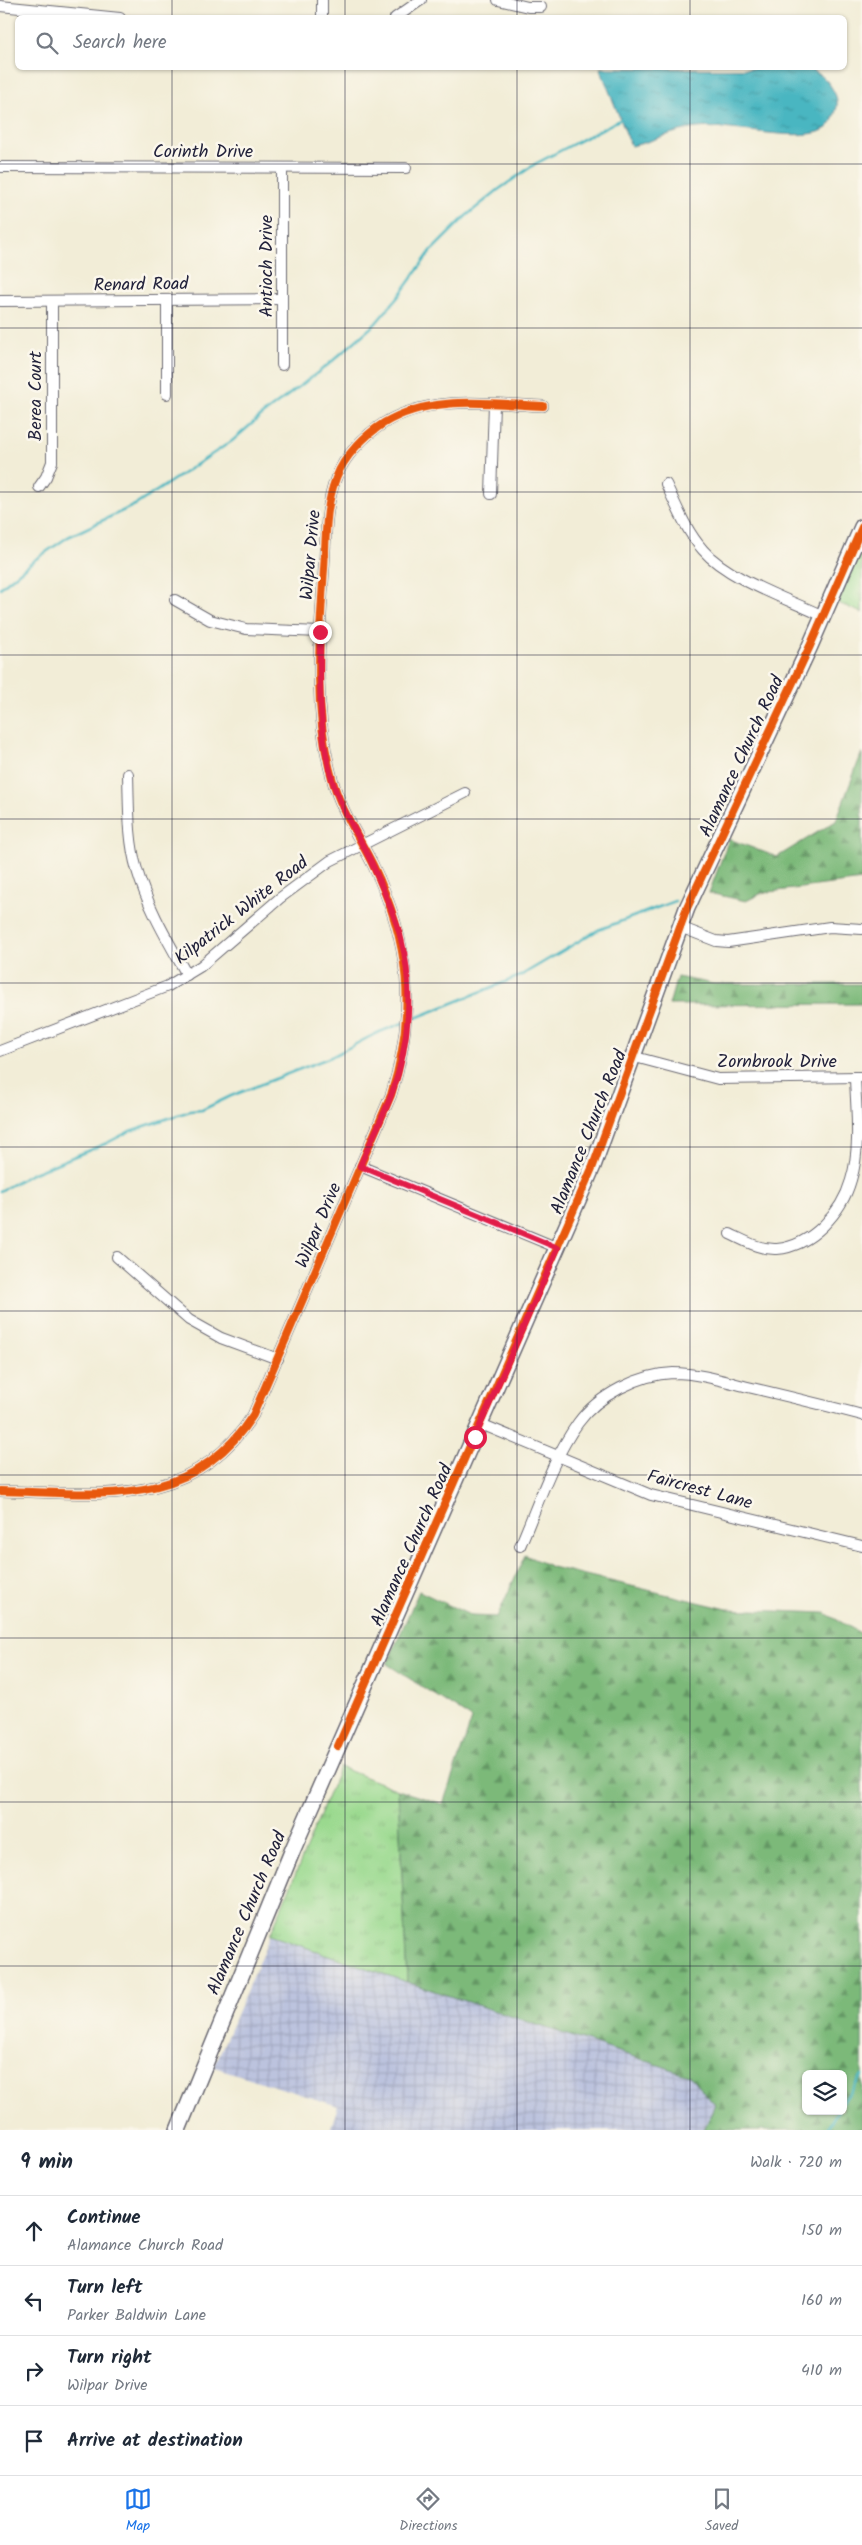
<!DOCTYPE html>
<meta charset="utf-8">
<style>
:root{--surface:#fff;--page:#f6f6f7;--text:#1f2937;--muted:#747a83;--line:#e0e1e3;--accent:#1a73e8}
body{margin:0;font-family:Kalam,sans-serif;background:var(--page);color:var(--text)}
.controls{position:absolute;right:15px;bottom:15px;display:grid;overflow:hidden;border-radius:8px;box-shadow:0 1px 4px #0004}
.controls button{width:45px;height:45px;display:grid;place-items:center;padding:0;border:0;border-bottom:1px solid var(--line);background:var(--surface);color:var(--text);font:25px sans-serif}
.stop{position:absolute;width:15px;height:15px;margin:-11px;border:4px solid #e11d48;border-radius:50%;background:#fff}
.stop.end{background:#e11d48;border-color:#fff;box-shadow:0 1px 5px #0008}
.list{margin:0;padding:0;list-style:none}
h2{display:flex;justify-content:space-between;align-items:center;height:65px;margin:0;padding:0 20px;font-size:21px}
h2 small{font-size:16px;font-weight:400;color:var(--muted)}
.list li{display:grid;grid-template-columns:32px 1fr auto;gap:15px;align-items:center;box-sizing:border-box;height:70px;padding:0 20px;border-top:1px solid var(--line)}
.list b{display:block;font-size:19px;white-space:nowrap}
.list p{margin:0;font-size:16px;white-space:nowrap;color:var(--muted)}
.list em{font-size:16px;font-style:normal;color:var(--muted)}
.icon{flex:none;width:28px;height:28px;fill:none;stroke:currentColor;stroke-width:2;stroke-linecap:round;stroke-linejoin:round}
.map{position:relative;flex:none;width:862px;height:2130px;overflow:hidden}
.search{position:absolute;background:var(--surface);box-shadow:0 1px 4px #0004;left:15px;right:15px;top:15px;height:55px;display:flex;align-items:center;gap:12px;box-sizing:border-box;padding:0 18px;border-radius:8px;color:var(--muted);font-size:19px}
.sheet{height:345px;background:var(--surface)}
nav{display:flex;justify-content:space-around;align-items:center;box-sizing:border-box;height:70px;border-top:1px solid var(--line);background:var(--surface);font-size:14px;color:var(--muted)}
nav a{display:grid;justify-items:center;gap:2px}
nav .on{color:var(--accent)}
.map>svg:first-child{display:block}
.industrial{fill:url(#industrial-grid)}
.grass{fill:url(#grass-tufts);stroke:#5e7e64}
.forest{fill:url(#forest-firs);stroke:#4e6e5a;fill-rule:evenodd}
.water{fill:url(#water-ripples);stroke:#356c7e}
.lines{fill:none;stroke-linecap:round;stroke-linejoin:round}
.stream{stroke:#48b6c1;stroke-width:2.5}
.minor-casing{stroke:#6b6972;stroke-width:12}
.secondary-casing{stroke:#6b6972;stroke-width:18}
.minor{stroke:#fff;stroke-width:10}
.secondary{stroke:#fff;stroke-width:15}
.cycleway-casing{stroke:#fbf7ec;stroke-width:11}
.cycleway{stroke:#e8590c;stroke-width:8}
.route{stroke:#e11d48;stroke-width:6}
.grid{fill:none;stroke:#22223b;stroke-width:1;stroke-opacity:0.55}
.labels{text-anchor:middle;stroke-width:5;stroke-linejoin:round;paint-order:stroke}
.street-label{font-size:18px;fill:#22223b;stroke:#fbf7ec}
</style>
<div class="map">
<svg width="862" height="2130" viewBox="0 0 862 2130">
<defs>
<pattern id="industrial-grid" width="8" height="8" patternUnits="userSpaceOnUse" patternTransform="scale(1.25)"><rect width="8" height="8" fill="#bcc3de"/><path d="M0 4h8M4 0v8" fill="none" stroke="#a1a7bf"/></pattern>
<pattern id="grass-tufts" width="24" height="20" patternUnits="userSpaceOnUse" patternTransform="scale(1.25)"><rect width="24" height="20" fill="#9ad98e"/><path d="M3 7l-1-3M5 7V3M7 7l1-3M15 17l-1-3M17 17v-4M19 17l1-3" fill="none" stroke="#84ba7b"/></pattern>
<pattern id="forest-firs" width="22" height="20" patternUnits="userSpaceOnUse" patternTransform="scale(1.25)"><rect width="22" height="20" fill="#7bb979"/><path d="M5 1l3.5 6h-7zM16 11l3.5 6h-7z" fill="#649664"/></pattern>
<pattern id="water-ripples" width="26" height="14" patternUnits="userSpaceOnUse" patternTransform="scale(1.25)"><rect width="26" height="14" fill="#48b6c1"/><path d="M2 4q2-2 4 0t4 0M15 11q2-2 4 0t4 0" fill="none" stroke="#3c949e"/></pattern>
</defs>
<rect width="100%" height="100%" fill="#fbf7ec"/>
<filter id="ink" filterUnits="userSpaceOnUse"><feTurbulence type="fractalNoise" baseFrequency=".02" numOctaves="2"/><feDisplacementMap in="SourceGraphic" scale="10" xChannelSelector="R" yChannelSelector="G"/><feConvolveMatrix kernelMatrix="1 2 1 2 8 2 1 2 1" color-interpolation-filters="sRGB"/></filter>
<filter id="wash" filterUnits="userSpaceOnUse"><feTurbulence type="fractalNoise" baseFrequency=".0096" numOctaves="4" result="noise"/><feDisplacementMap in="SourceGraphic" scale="20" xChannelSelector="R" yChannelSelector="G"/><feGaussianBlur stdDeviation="1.12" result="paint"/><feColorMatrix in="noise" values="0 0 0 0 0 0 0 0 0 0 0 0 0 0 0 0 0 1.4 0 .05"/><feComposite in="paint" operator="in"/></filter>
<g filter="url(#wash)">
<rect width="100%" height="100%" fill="#f2edd7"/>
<path class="industrial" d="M270,1935l419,140 26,30 -11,25h-374l8,-24 -124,-39z"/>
<g class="grass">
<path d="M862,547v66l-24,-10z"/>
<path d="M340,1767l58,23 9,192 -137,-47z"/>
</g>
<g class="forest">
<path d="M862,752v128l-100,13 -16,8 -37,-8 20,-54 48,18 59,-36z"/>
<path d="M677,977l37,7h148v20l-193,1z"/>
<path d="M525,1555l27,12 175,42 98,4 37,21v496h-158l11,-25 -26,-30 -282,-93 -9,-192 45,14 29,-85 -85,-55 32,-73 53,25 25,1zM806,2074h37v37h-37z"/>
</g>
<path class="water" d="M600,68l210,1c12,6 18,11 24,23 4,7 4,14 1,21 -2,6 -4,13 -10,16 -22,15 -97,-5 -128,-1 -24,2 -44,14 -66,18z"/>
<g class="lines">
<g class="stream">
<path d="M0,588l33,-27 35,-24 69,-33 95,-63 30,-26 67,-51 46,-40 23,-27 33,-46 35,-35 32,-26 37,-26 86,-45"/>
<path d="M408,1021l112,-45 78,-46 77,-29"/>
<path d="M0,1191l31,-17 76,-31 23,-12 60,-20 12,-1 29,-14 100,-39 46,-24 26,-10"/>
<path d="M843,2102l19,-27"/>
<path d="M827,2130l11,-19"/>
</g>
</g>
</g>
<g filter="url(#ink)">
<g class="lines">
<g class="minor-casing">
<g id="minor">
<path d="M498,0l30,7h13"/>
<path d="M0,6l120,12"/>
<path d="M322,18v-18"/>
<path d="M395,18l26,-18"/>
<path d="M0,167l406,1"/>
<path d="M282,168v197"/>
<path d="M167,300v94"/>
<path d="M0,301l282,-2"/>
<path d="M666,484c11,23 20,47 37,66 25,29 85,49 120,66"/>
<path d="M39,487l7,-10 6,-15v-160"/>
<path d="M491,494l3,-90"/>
<path d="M175,600l35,20 36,9 74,3"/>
<path d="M128,774c1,32 0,66 9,96 11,38 31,71 50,105"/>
<path d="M680,927l36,14 12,1 102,-15 32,2"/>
<path d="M0,1051l168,-65 33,-20 79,-68 50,-37 135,-68"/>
<path d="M635,1057l83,22 142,-2"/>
<path d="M360,1166l198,82"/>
<path d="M730,1234c15,7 30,16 47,15 35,-3 65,-37 74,-69 10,-32 5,-70 4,-103"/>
<path d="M117,1257l72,63 32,18 57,21"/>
<path d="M481,1424l170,71 211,51"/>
<path d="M0,1491c98,2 191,20 253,-76l138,-320c26,-82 19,-153 -18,-230 -14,-28 -33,-56 -41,-87 -19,-68 -13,-139 -8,-209 2,-30 1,-63 12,-91 8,-22 29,-43 48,-55 47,-29 107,-19 159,-17"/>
<path d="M520,1546c18,-41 32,-87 58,-123 20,-28 62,-49 95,-50 25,0 51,8 75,14 38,9 76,18 114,28"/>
</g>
</g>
<g class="secondary-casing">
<path id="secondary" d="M178,2130l115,-281 300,-683 94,-258 123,-262 52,-119"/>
</g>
<use href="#minor" class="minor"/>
<use href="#secondary" class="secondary"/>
<g class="cycleway-casing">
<g id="cycleway">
<path d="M0,1491c98,2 191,20 253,-76l138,-320c26,-82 19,-153 -18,-230 -14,-28 -33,-56 -41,-87 -19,-68 -13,-139 -8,-209 2,-30 1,-63 12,-91 8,-22 29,-43 48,-55 47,-29 107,-19 159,-17"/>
<path d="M338,1746l255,-580 94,-258 123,-262 52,-119"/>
</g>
</g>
<use href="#cycleway" class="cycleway"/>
</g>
</g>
<g class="lines" filter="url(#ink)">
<path class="route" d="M320,632c0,50 -2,99 12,147 9,32 29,59 42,89 10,24 21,47 27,71 13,49 8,106 -9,154 -9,25 -22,49 -32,73l198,82 -83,189"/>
</g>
<path class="grid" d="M172,0v18M345,0v18M517,0v18M690,0v18M172,68v2062M345,68v2062M517,68v2062M690,68v2062M0,164h862M0,328h862M0,492h862M0,655h862M0,819h862M0,983h862M0,1147h862M0,1311h862M0,1475h862M0,1638h862M0,1802h862M0,1966h862"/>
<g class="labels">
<g class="street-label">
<text x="203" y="157">Corinth Drive</text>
<text transform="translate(266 266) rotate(-90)" y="6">Antioch Drive</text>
<text transform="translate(141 284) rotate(-1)" y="6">Renard Road</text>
<text transform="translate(35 396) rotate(-90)" y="6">Berea Court</text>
<text transform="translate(310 555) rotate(-85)" y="6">Wilpar Drive</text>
<text transform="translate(741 756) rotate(-65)" y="6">Alamance Church Road</text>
<text transform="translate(241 910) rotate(-38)" y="6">Kilpatrick White Road</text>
<text x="777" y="1067">Zornbrook Drive</text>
<text transform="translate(588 1132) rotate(-68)" y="6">Alamance Church Road</text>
<text transform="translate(318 1225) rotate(-67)" y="6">Wilpar Drive</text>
<text transform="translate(700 1489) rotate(15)" y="6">Faircrest Lane</text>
<text transform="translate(411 1545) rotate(-66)" y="6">Alamance Church Road</text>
<text transform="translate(246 1913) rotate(-67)" y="6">Alamance Church Road</text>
</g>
</g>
</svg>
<div class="controls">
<button><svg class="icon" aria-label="layers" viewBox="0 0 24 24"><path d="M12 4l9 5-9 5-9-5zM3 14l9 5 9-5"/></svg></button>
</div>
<div class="stop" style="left:475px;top:1437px"></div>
<div class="stop end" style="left:320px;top:632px"></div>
<div class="search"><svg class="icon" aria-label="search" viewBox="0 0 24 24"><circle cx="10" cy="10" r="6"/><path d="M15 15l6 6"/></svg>Search here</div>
</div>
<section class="sheet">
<h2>9 min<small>Walk · 720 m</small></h2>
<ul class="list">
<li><svg class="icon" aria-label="ahead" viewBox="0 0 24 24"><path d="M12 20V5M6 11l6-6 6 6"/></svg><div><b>Continue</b><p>Alamance Church Road</p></div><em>150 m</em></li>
<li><svg class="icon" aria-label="left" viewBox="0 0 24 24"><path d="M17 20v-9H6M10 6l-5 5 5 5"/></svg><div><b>Turn left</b><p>Parker Baldwin Lane</p></div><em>160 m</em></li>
<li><svg class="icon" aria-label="right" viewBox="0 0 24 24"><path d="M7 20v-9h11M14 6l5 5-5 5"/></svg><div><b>Turn right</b><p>Wilpar Drive</p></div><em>410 m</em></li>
<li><svg class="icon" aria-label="arrive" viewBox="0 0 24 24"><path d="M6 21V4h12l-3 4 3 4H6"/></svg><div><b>Arrive at destination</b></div></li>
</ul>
</section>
<nav>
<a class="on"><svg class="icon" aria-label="map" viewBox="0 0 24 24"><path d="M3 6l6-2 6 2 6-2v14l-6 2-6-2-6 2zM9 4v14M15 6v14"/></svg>Map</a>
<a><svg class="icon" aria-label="directions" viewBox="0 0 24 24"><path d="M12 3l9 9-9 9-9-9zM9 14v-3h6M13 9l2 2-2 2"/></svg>Directions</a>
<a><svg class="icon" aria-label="saved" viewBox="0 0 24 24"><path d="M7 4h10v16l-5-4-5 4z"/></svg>Saved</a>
</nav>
